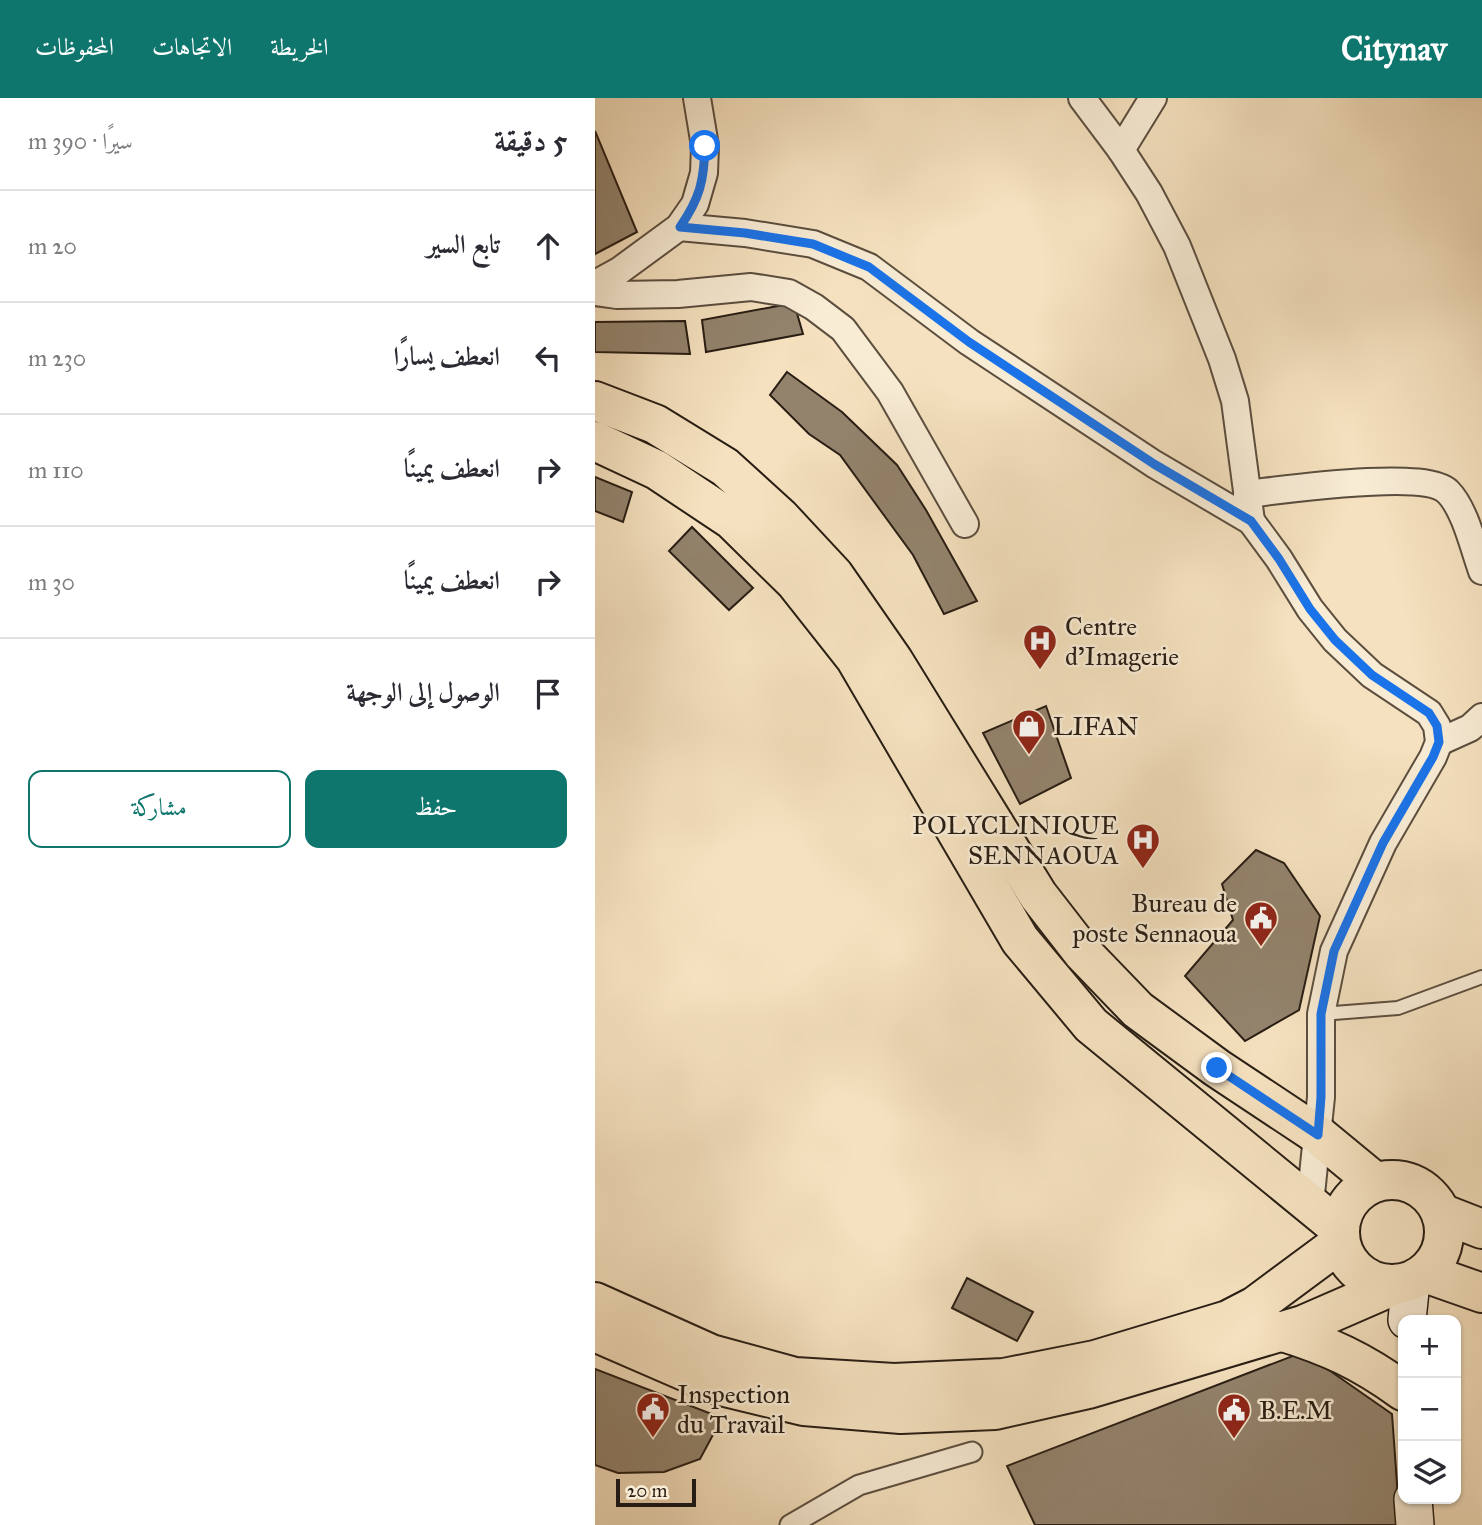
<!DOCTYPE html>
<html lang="ar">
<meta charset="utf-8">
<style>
:root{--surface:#fff;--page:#f2f2f3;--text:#2b2b33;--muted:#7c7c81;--line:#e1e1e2;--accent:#0f766e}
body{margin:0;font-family:"IM FELL Great Primer",Amiri,serif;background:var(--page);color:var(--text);direction:rtl}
.controls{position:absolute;right:21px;bottom:21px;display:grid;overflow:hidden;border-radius:14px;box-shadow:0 2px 5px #0004}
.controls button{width:63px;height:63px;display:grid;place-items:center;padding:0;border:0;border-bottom:2px solid var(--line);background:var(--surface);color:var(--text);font:35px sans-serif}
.scale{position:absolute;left:21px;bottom:18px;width:80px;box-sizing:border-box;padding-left:7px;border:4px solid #281d14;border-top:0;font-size:19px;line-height:24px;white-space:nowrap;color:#281d14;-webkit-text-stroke:5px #f8ecd5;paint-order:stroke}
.stop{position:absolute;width:21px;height:21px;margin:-16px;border:5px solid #1a73e8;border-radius:50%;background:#fff}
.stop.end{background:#1a73e8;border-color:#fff;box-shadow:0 2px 7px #0008}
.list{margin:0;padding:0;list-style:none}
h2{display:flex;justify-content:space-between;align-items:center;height:91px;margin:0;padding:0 28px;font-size:30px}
h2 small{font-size:23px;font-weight:400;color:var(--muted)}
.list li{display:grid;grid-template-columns:46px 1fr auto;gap:21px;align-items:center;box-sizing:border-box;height:112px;padding:0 28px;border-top:2px solid var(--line)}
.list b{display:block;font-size:26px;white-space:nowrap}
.list em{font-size:23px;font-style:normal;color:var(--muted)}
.actions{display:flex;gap:14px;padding:21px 28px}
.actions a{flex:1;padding:16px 0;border:2px solid var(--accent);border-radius:14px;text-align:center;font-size:24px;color:var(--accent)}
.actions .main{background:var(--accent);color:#fff}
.icon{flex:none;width:38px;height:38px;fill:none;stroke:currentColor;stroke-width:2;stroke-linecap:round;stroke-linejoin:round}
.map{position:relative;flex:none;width:887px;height:1427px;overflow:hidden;direction:ltr}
header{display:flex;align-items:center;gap:42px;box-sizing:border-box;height:98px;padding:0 35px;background:var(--accent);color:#fff}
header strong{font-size:33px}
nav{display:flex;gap:38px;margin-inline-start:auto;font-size:24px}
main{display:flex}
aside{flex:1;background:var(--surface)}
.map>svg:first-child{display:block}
.building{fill:#93836d;stroke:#281d14;stroke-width:2}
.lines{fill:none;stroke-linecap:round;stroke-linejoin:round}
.service-casing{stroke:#5b4e3f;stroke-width:16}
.pedestrian-casing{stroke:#5b4e3f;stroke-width:23}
.minor-casing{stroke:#5b4e3f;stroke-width:30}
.secondary-casing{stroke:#281d14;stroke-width:40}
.primary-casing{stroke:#281d14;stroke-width:42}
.service{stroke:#f8ecd5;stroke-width:12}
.pedestrian{stroke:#f8ecd5;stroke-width:19}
.minor{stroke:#f8ecd5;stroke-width:26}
.secondary{stroke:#f8ecd5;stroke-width:37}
.primary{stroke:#f5e1bf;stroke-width:38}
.route{stroke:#1a73e8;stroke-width:9}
.labels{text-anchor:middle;stroke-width:5;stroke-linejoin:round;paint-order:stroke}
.poi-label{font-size:26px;fill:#281d14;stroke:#f8ecd5;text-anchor:start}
</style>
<header>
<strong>Citynav</strong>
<nav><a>الخريطة</a><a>الاتجاهات</a><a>المحفوظات</a></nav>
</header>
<main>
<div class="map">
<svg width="887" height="1427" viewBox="0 0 887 1427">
<rect width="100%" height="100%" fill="#f5e1bf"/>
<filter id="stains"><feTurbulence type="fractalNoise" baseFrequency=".00286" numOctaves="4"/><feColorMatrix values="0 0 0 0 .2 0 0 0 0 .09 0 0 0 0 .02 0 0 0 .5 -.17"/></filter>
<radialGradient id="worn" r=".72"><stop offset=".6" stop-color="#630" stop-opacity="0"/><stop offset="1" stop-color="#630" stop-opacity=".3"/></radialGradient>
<g class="building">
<path d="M0,33l42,101 -42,22z"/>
<path d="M199,205l9,31 -97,18 -4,-32z"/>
<path d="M90,223l5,33 -95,-2v-30z"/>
<path d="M192,274l55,40 55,53 29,45 51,91 -33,13 -31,-59 -73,-100 -31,-21 -39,-39z"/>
<path d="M0,379l37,15 -9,30 -28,-11z"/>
<path d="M97,429l61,61 -24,22 -60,-59z"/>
<path d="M451,608l25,72 -51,26 -37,-71z"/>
<path d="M661,752l28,13 36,53 -21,94 -54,31 -60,-65 48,-56 -11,-36z"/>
<path d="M372,1180l66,34 -16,29 -65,-33z"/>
<path d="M708,1254l89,62 8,111h-365l-28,-59z"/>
<path d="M0,1271l127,49 -22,41 -36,13 -46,1 -23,-8z"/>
</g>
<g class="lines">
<g class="service-casing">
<path id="service" d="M726,916l77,-6 84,-31"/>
</g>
<g class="pedestrian-casing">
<path id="pedestrian" d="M195,1427l69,-40 113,-33"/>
</g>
<g class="minor-casing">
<g id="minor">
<path d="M487,0l39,52 28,43 28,53 45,113 13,42 16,120"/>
<path d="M526,52l32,-52"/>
<path d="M84,129l66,6 68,11 56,23 100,75 185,122 97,57 28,38 31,50 25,31 37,35 57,38 8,13 2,16 -6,15 -50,86 -49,108 -13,63v83l-11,107"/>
<path d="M0,186l24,-13 60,-44 16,-23 9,-31 1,-27 -8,-48"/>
<path d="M0,194l22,3 61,-1 73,-7 38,6 25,14 29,22 47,63 75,132"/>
<path d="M652,396c36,-4 178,-25 201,-2 17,17 26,57 34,79"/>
<path d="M844,644l31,-14 12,-11"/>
</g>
</g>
<g class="secondary-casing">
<g id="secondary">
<path d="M812,1222l4,-39"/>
<path d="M818,1401l2,26"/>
</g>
</g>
<g class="primary-casing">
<g id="primary">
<path d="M0,303l60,23 70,43 55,50 54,58 59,85 145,235 45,58 55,57 79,58 101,67 57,47"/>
<path d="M0,343l62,29 75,50 63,62 60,76 165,282 71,85 248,203"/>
<circle cx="797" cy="1134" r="52"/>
<path d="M846,1115l41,16"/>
<path d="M830,1175l57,20"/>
<path d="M0,1204l116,52 84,23 99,6 110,-5 91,-18 133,-40 27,-14 85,-63"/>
<path d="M685,1233c49,15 82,30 123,60"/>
<path d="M0,1234l122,53 87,21 97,8 94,-4 93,-21 215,-64 92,-40"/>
</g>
</g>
<use href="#service" class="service"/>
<use href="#pedestrian" class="pedestrian"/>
<use href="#minor" class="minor"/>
<use href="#secondary" class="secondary"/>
<use href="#primary" class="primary"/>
</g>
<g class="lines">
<path class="route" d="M110,48c-1,35 -5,52 -25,81l65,6 68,11 56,23 100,75 185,122 97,57 28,38 31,50 25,31 37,35 57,38 8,13 2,16 -6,15 -50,86 -49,108 -13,63v83l-3,38 -101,-67"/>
</g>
<defs>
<g id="hospital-pin" transform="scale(1.75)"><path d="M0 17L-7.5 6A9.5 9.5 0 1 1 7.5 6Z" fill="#8f2418" stroke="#f8ecd5"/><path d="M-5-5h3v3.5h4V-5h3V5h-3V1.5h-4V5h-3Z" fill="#fff"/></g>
<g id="shop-pin" transform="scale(1.75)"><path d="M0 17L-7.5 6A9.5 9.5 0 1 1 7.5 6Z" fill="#8f2418" stroke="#f8ecd5"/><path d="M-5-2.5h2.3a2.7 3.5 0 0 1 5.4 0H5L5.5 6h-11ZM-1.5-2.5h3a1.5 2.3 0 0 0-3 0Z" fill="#fff"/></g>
<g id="civic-pin" transform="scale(1.75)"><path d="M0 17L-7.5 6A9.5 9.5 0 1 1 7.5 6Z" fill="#8f2418" stroke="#f8ecd5"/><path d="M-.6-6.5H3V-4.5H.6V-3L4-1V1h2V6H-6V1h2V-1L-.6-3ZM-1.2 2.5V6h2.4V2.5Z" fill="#fff"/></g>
</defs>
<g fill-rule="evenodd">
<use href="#hospital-pin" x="445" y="543"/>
<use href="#shop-pin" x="434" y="628"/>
<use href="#hospital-pin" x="548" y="742"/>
<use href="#civic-pin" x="666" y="820"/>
<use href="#civic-pin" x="58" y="1311"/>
<use href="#civic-pin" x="639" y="1312"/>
</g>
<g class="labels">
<g class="poi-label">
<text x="470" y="537">Centre<tspan x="470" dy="30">d'Imagerie</tspan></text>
<text x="458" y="637">LIFAN</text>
<text x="524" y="736" text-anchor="end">POLYCLINIQUE<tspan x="524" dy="30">SENNAOUA</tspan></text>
<text x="642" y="814" text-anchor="end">Bureau de<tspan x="642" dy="30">poste Sennaoua</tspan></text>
<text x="82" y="1305">Inspection<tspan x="82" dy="30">du Travail</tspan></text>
<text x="664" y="1321">B.E.M</text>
</g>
</g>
<rect width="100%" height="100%" filter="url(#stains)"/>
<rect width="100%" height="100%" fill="url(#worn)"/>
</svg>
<div class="controls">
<button>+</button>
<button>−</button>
<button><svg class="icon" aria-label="layers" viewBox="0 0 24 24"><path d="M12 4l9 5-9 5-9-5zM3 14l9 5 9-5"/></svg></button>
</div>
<div class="scale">20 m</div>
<div class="stop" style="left:110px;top:48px"></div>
<div class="stop end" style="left:622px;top:970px"></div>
</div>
<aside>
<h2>5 دقيقة<small>سيرًا · 390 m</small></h2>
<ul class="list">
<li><svg class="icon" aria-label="ahead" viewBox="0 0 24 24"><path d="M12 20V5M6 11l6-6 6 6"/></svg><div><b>تابع السير</b></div><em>20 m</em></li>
<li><svg class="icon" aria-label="left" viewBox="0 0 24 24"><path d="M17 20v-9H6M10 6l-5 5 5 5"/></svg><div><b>انعطف يسارًا</b></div><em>230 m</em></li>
<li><svg class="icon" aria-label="right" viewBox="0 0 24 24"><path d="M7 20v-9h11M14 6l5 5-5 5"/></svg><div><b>انعطف يمينًا</b></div><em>110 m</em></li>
<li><svg class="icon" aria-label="right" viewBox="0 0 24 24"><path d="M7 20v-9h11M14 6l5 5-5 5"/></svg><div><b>انعطف يمينًا</b></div><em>30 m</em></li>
<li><svg class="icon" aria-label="arrive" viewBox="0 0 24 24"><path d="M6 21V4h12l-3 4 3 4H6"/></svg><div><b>الوصول إلى الوجهة</b></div></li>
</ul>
<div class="actions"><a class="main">حفظ</a><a>مشاركة</a></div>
</aside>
</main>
